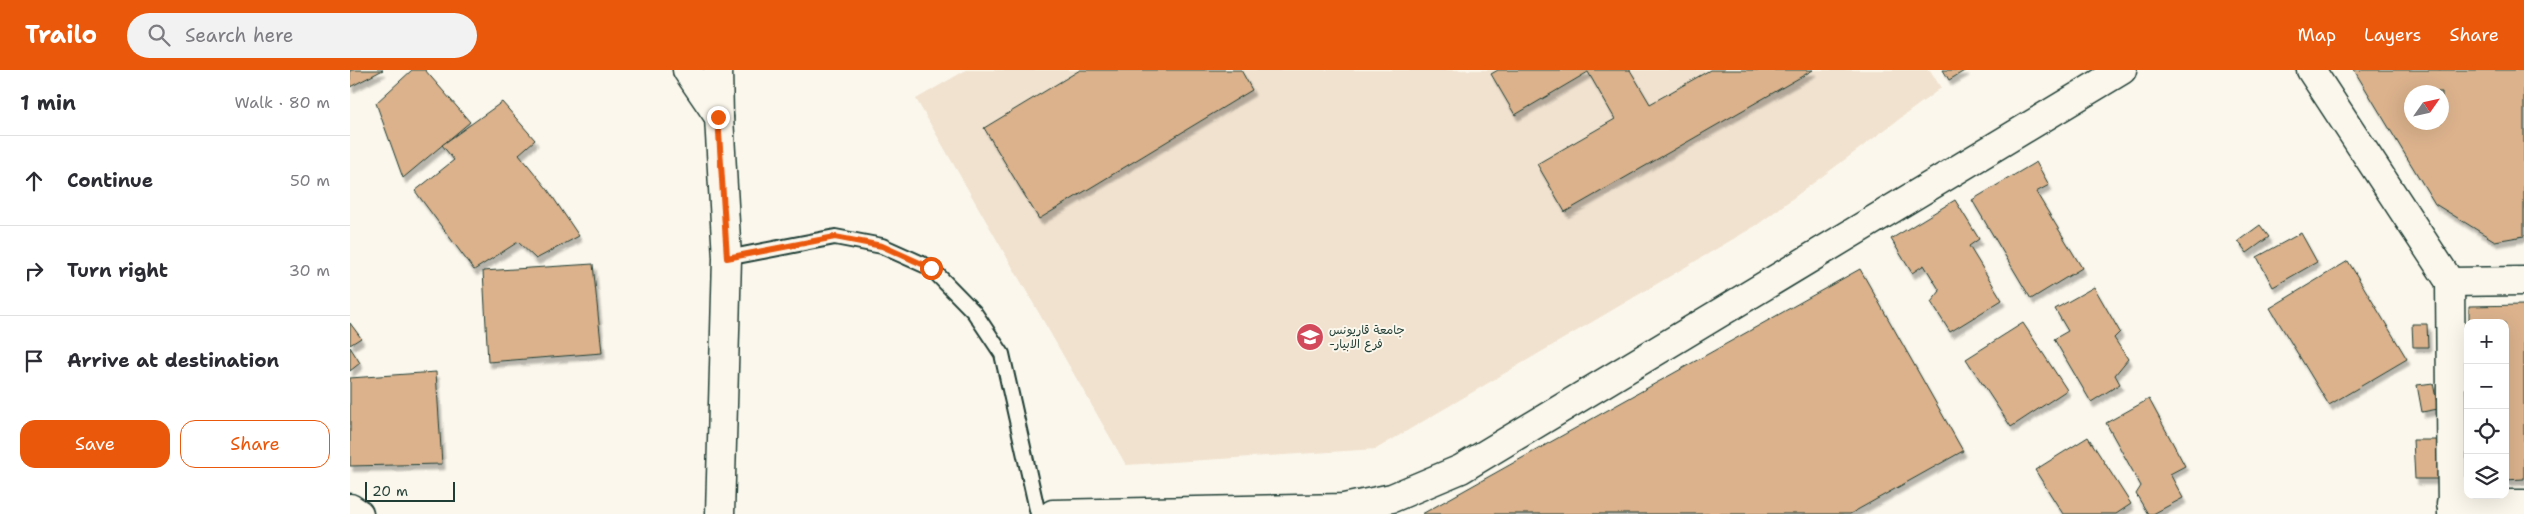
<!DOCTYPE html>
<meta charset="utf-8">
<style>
:root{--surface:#fff;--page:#f2f2f3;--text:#2b2b33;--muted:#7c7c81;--line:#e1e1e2;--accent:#ea580c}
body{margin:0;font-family:"Shantell Sans","Playpen Sans Arabic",sans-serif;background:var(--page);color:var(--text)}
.controls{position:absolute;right:15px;bottom:15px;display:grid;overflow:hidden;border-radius:10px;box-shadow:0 5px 20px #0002}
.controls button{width:45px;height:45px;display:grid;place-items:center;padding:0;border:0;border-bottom:1px solid var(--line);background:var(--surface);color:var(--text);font:25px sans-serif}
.compass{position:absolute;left:2054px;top:15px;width:45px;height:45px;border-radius:50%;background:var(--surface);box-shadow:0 5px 20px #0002;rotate:56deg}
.scale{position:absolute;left:15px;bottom:12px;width:90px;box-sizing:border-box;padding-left:5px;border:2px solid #1f3d34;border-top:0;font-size:14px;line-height:18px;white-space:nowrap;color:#1f3d34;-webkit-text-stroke:4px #fbf7ec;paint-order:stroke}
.stop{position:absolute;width:15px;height:15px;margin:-11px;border:4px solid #ea580c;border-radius:50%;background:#fff}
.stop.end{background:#ea580c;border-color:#fff;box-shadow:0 1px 5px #0008}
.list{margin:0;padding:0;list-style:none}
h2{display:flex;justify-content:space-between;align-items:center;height:65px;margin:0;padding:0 20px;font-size:21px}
h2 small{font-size:16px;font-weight:400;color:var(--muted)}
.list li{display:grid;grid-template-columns:32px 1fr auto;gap:15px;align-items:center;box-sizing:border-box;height:90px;padding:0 20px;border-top:1px solid var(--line)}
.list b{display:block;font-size:19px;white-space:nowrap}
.list em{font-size:16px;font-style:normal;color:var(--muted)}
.actions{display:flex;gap:10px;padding:15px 20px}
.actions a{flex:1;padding:11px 0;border:1px solid var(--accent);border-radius:15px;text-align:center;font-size:18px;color:var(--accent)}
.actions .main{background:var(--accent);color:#fff}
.icon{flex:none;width:28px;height:28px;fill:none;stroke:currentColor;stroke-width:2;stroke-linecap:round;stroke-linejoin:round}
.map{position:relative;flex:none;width:2174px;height:444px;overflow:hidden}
header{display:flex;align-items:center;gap:30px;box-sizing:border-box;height:70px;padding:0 25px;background:var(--accent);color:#fff}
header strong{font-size:24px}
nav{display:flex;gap:28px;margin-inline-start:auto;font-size:18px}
.search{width:350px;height:45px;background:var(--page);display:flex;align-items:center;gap:12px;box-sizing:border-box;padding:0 18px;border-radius:28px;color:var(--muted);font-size:19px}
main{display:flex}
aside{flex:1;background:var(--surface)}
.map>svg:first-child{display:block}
.built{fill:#f1e2cf}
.building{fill:#dbb28c;stroke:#1f3d34;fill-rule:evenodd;filter:url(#shadow)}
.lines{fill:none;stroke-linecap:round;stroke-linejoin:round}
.service-casing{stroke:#1f3d34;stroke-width:18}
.minor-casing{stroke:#1f3d34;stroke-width:31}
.service{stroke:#fbf7ec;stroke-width:14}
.minor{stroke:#fbf7ec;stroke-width:28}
.route{stroke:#ea580c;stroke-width:6}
.labels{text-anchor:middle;stroke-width:4;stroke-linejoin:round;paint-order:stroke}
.poi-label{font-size:12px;fill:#1f3d34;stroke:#fbf7ec;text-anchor:start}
</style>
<header>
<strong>Trailo</strong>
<div class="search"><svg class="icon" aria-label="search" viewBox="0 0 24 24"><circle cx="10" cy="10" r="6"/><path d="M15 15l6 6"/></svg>Search here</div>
<nav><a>Map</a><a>Layers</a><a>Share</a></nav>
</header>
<main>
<aside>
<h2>1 min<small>Walk · 80 m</small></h2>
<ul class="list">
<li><svg class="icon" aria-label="ahead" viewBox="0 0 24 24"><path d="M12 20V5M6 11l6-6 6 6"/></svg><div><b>Continue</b></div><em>50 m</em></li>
<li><svg class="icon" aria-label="right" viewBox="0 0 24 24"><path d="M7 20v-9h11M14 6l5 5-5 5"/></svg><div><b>Turn right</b></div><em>30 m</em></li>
<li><svg class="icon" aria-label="arrive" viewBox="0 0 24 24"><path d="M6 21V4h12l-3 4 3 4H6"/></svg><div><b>Arrive at destination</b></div></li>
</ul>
<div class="actions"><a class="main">Save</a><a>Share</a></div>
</aside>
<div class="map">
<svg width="2174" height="444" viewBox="0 0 2174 444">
<defs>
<filter id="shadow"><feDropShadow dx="3" dy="5.5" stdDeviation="1" flood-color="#0004"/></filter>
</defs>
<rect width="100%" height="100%" fill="#fbf7ec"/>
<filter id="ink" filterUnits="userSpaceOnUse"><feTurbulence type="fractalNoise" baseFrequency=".02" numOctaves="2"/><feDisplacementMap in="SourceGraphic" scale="10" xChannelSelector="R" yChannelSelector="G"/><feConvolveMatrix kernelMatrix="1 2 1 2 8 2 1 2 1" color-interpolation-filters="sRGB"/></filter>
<g filter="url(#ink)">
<path class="built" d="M616,0h964l11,18 -184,137 -381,224 -250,16 -210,-366z"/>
<g class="building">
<path d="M0,0h33l-33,17z"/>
<path d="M62,0h13l45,52 -67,56 -27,-75z"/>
<path d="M730,0h161l11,20 -213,129 -55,-91z"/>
<path d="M1148,0h132l20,34 60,-34h103l-248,142 -28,-48 78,-45 -27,-47 -73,43 -24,-41z"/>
<path d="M1593,0h23l-17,10z"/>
<path d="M2004,0h170v166l-29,5 -60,-37zM2062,22h30v30h-30z"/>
<path d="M152,32l33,38 -16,14 29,36 31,46 -43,23 -18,-17 -44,28 -59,-79 39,-31 -12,-15z"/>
<path d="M1686,92l13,23 -13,7 46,76 -51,31 -59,-99z"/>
<path d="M1605,130l24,39 -10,7 33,54 -52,32 -19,-30 9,-11 -16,-26 -12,8 -21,-34z"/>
<path d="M1910,155l9,12 -22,16 -9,-12z"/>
<path d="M1951,163l16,29 -44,25 -16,-30z"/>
<path d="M1998,191l59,98 -78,46 -59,-97z"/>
<path d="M243,194l9,89 -114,9 -5,-91z"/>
<path d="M1510,199l103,182 -113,63h-428z"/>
<path d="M1744,217l26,45 -6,6 14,21 -13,16 5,9 -29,18 -37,-63 14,-8 -13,-22z"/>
<path d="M2174,235v174l-19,1v-157h-36v-17z"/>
<path d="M0,253l11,15 -11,7z"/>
<path d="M1673,253l44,67 -56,37 -45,-68z"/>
<path d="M2062,254h15l1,23h-15z"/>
<path d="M0,277l10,16 -10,8z"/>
<path d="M86,302l6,92 -92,2v-88z"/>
<path d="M2083,313l5,26 -16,3 -5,-27z"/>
<path d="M1799,329l36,67 -15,8 13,24 -30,16h-5l-12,-20 5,-8 -35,-63z"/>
<path d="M1738,367l43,67 -15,10h-53l-28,-44z"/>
<path d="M2063,370h26l2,39h-26z"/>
</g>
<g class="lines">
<g class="service-casing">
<path id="service" d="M377,188l108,-21 47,9 49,22 43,44 28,42 36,160"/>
</g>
<g class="minor-casing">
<g id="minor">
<path d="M337,0l32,47"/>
<path d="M368,0l1,47 8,141 -7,256"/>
<path d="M1961,0l139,212 2,232"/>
<path d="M2100,212l74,-1"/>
<path d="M2101,434h73"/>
<path d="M0,438l9,6"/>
<path d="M703,444l291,-6 48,-10 69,-29 661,-399"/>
</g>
</g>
<use href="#service" class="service"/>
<use href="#minor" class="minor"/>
</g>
</g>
<g class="lines" filter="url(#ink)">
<path class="route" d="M368,47l9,141 108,-21 47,9 49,22"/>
</g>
<defs>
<g id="university-disc" transform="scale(1.4375)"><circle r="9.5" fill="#d1495b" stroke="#fbf7ec"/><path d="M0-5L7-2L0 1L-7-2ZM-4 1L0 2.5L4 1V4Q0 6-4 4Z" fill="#fff"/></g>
</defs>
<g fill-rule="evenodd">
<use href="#university-disc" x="960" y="267"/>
</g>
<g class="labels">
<g class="poi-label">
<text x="979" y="264">جامعة قاريونس<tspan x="979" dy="14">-فرع الابيار</tspan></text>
</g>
</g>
</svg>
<div class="controls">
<button>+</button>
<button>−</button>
<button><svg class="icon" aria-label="locate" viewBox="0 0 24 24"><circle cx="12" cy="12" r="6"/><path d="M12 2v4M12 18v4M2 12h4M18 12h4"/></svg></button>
<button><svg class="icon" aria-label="layers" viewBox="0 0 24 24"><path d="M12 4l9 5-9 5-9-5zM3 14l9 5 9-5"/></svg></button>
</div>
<svg class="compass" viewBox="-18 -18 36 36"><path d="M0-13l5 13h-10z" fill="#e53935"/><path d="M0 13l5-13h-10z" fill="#7c7c81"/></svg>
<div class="scale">20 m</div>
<div class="stop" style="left:581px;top:198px"></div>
<div class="stop end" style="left:368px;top:47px"></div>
</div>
</main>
